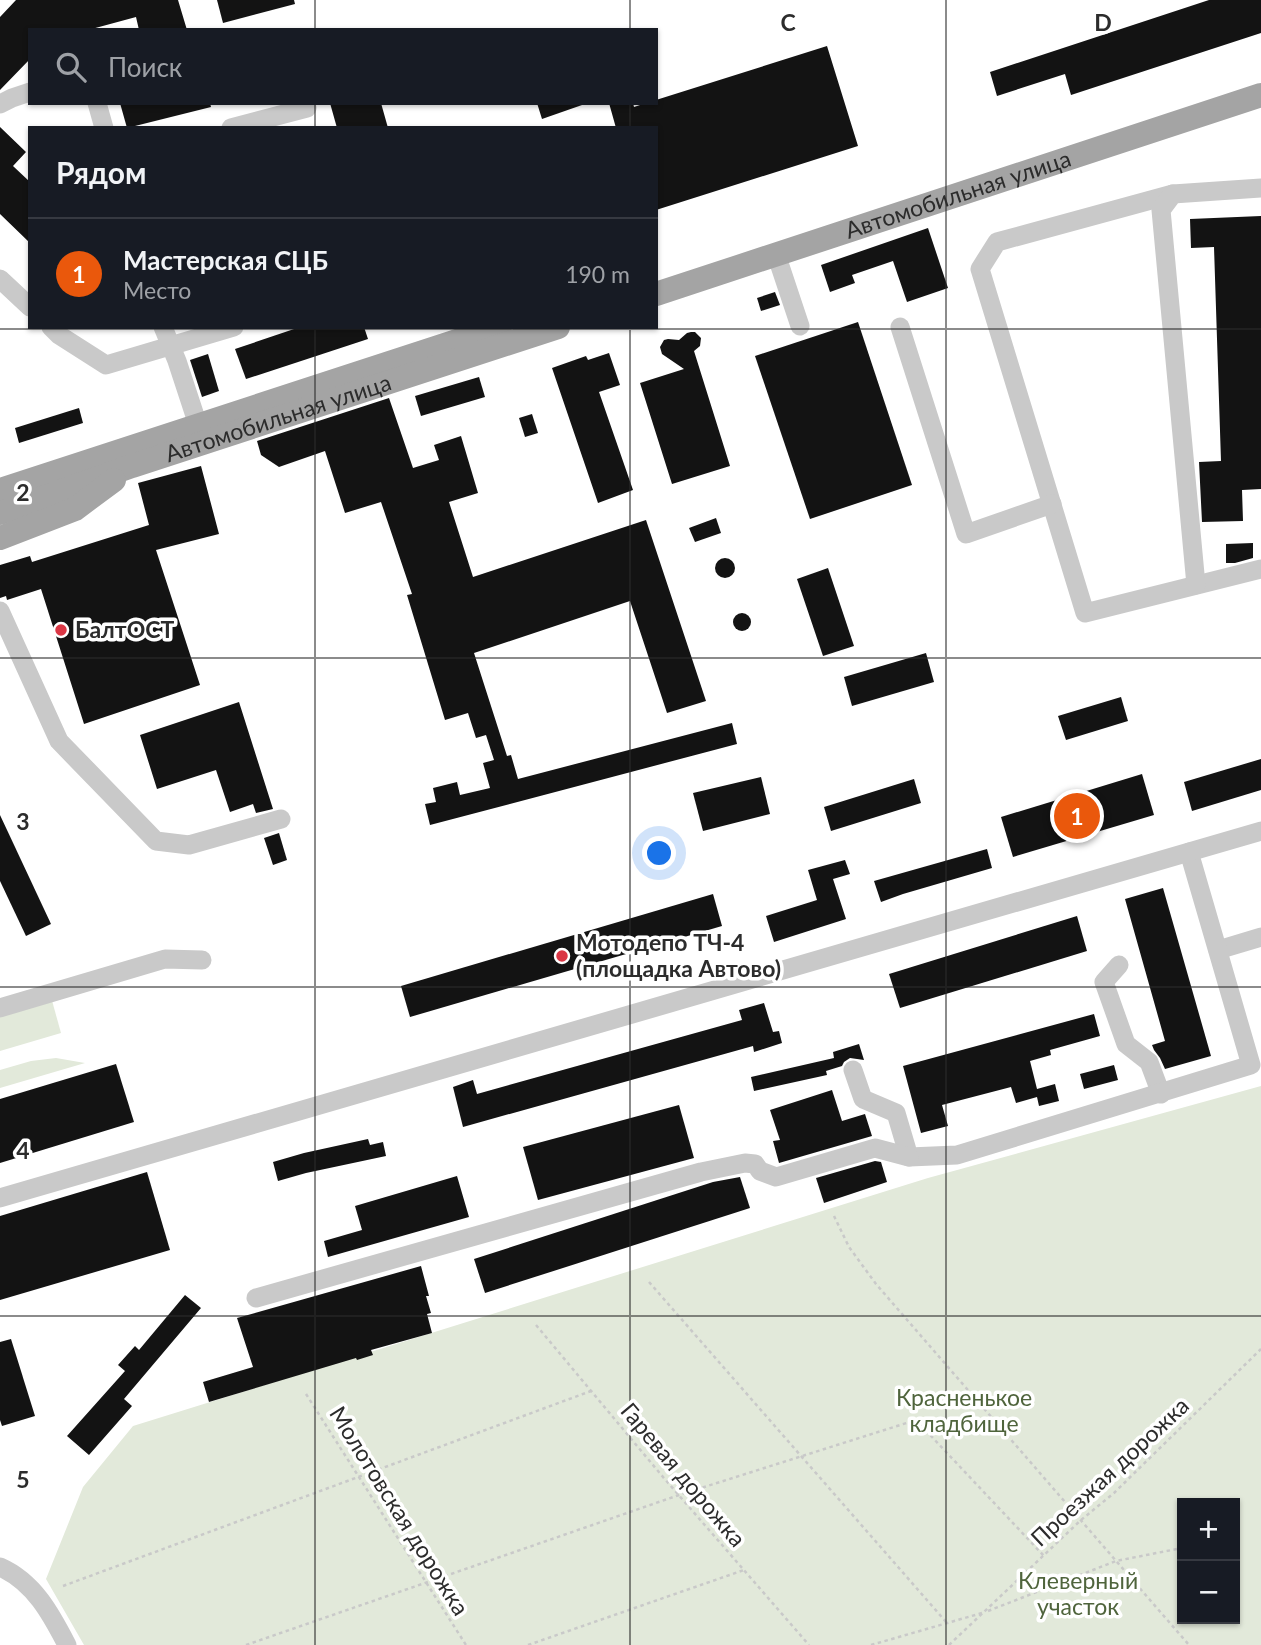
<!DOCTYPE html>
<html lang="ru">
<meta charset="utf-8">
<style>
:root{--surface:#171b24;--page:#242831;--text:#f1f3f6;--muted:#9ea1a6;--line:#363941;--accent:#ea580c}
body{margin:0;font-family:Lato,sans-serif;background:var(--page);color:var(--text)}
.controls{position:absolute;right:21px;bottom:21px;display:grid;overflow:hidden;border-radius:0px;box-shadow:0 2px 5px #0004}
.controls button{width:63px;height:63px;display:grid;place-items:center;padding:0;border:0;border-bottom:2px solid var(--line);background:var(--surface);color:var(--text);font:35px sans-serif}
.you{position:absolute;left:660px;top:854px;width:24px;height:24px;margin:-18px;border:5px solid #fff;border-radius:50%;background:#1a73e8;box-shadow:0 0 0 10px #1a73e833}
.badge{display:grid;place-items:center;width:46px;height:46px;border-radius:50%;background:var(--accent);color:#fff;font-size:23px;font-weight:700}
.pin{position:absolute;translate:-50% -50%;border:4px solid #fff;box-shadow:0 2px 7px #0006}
.list{margin:0;padding:0;list-style:none}
h2{display:flex;justify-content:space-between;align-items:center;height:91px;margin:0;padding:0 28px;font-size:30px}
h2 small{font-size:23px;font-weight:400;color:var(--muted)}
.list li{display:grid;grid-template-columns:46px 1fr auto;gap:21px;align-items:center;box-sizing:border-box;height:112px;padding:0 28px;border-top:2px solid var(--line)}
.list b{display:block;font-size:26px;white-space:nowrap}
.list p{margin:0;font-size:23px;white-space:nowrap;color:var(--muted)}
.list em{font-size:23px;font-style:normal;color:var(--muted)}
.icon{flex:none;width:38px;height:38px;fill:none;stroke:currentColor;stroke-width:2;stroke-linecap:round;stroke-linejoin:round}
.map{position:relative;flex:none;width:1261px;height:1645px;overflow:hidden}
.search{position:absolute;background:var(--surface);box-shadow:0 2px 5px #0004;left:28px;top:28px;width:630px;height:77px;display:flex;align-items:center;gap:18px;box-sizing:border-box;padding:0 24px;border-radius:0px;color:var(--muted);font-size:26px}
.panel{position:absolute;background:var(--surface);box-shadow:0 2px 5px #0004;left:28px;top:126px;width:630px;height:203px;border-radius:0px}
.map>svg:first-child{display:block}
.green{fill:#e2e9da;fill-rule:evenodd}
.building{fill:#131313}
.lines{fill:none;stroke-linecap:round;stroke-linejoin:round}
.path{stroke:#c9c9c9;stroke-width:2.5;stroke-dasharray:3.5 3.5;stroke-linecap:butt}
.minor{stroke:#c9c9c9;stroke-width:19}
.major{stroke:#a4a4a4;stroke-width:24}
.grid{fill:none;stroke:#2c2c2c;stroke-width:2;stroke-opacity:0.55}
.poi-dot{fill:#da3644;stroke:#fff;stroke-width:2.5}
.labels{text-anchor:middle;stroke-width:7;stroke-linejoin:round;paint-order:stroke}
.street-label{font-size:23px;fill:#2c2c2c;stroke:#fff}
.poi-label{font-size:23px;font-weight:bold;fill:#2c2c2c;stroke:#fff;text-anchor:start}
.park-label{font-size:23px;fill:#4f643c;stroke:#fff}
.grid-label{font-size:23px;text-anchor:middle;font-weight:bold;fill:#2c2c2c;stroke:#fff;stroke-width:7;stroke-linejoin:round;paint-order:stroke}
</style>
<div class="map">
<svg width="1261" height="1645" viewBox="0 0 1261 1645">
<rect width="100%" height="100%" fill="#fff"/>
<g class="green">
<path d="M51,997l10,36 -61,18v-38z"/>
<path d="M56,1058l29,5 -85,25v-18l31,-9z"/>
<path d="M1261,1086v559h-1177l-38,-66 37,-92 50,-61 795,-248zM1182,1503h53v116h-53z"/>
</g>
<g class="building">
<path d="M16,0h162l9,30h-48l-3,-13 -48,13h-58v29l-30,31v-73z"/>
<path d="M217,0h77l1,4 -72,19z"/>
<path d="M1209,0h52v33l-190,62 -6,-21 -68,22 -7,-24z"/>
<path d="M827,46l31,100 -202,64v-82h-40l-7,-25h24l1,4 12,-4h10v-3z"/>
<path d="M120,103h90l1,4 -84,21z"/>
<path d="M330,103h51l7,25h-51z"/>
<path d="M537,103h45v2l-40,14z"/>
<path d="M0,127l26,25 -13,14 17,16v61l-30,-29z"/>
<path d="M1261,216v273l-19,1 1,31 -41,1 -3,-60 22,-1 -7,-214 -23,1 -1,-29z"/>
<path d="M928,228l20,60 -41,14 -14,-41 -41,14 3,8 -25,9 -9,-27z"/>
<path d="M775,292l5,13 -19,6 -4,-13z"/>
<path d="M858,322l54,163 -102,34 -55,-163z"/>
<path d="M300,327h64l4,12 -122,40 -11,-30z"/>
<path d="M691,332h4l6,6 -1,8 -6,5 36,115 -58,18 -32,-101 44,-14 -22,-15 -2,-7 4,-7 4,-1 11,1 8,-7z"/>
<path d="M609,353l11,32 -21,7 34,98 -35,13 -46,-135 34,-12 2,4z"/>
<path d="M208,354l11,37 -17,6 -12,-37z"/>
<path d="M479,377l6,20 -64,19 -6,-20z"/>
<path d="M389,398l24,70 26,-8 -5,-15 27,-9 17,57 -29,9 24,75 173,-57 60,181 -39,12 -37,-112 -156,52 33,103 4,-1 7,24 214,-56 5,21 -307,81 -5,-21 11,-2 -3,-14 24,-6 3,13 30,-7 -7,-25 11,-3 -8,-25 -10,3 -8,-25 -23,7 -38,-125 5,-1 -31,-92 -36,11 -20,-62 -46,16 -18,-12 -4,-14z"/>
<path d="M79,408l4,15 -64,20 -4,-15z"/>
<path d="M532,414l6,19 -13,4 -6,-19z"/>
<path d="M201,466l18,68 -63,16 44,135 -116,39 -43,-135 -34,11 -1,-4 -6,2v-33l30,-9 2,6 117,-37 -11,-42z"/>
<path d="M716,518l5,15 -26,9 -6,-14z"/>
<path d="M1253,543v15l-18,5h-9v-19z"/>
<circle cx="725" cy="568" r="10"/>
<path d="M828,568l26,78 -31,10 -26,-77z"/>
<circle cx="742" cy="622" r="9"/>
<path d="M926,653l8,29 -82,24 -8,-29z"/>
<path d="M1121,697l7,24 -62,19 -8,-24z"/>
<path d="M239,702l34,107 -17,4 -3,-9 -23,8 -14,-42 -59,19 -17,-54z"/>
<path d="M1261,759v31l-69,21 -8,-29z"/>
<path d="M1142,774l12,41 -141,42 -12,-40z"/>
<path d="M761,777l9,37 -67,17 -10,-38z"/>
<path d="M914,779l7,24 -90,28 -7,-24z"/>
<path d="M0,815l51,109 -25,12 -26,-55z"/>
<path d="M279,833l8,27 -14,5 -9,-27z"/>
<path d="M987,849l5,19 -89,26 -22,8 -7,-21z"/>
<path d="M845,860l5,14 -17,5 13,40 -72,23 -8,-26 51,-16 -9,-30z"/>
<path d="M1163,888l48,168 -46,13 -5,-11 -6,-8 -2,-5 13,-4 -40,-142z"/>
<path d="M713,894l9,32 -312,91 -9,-31z"/>
<path d="M1077,916l10,35 -187,57 -11,-34z"/>
<path d="M764,1003l9,29 6,-1 3,12 -28,9 -1,-6 -290,81 -10,-40 20,-7 4,14 265,-74 -3,-10z"/>
<path d="M1094,1014l6,22 -50,14 1,5 -21,6 7,28 18,-5 4,17 -20,5 -2,-9 -21,6 -5,-16 -69,18 6,21 -27,7 -18,-67z"/>
<path d="M859,1044l5,16 -14,-2 -6,4 -2,4 -16,5 1,4 -73,16 -3,-14 83,-19 -1,-6z"/>
<path d="M116,1064l18,58 -134,41v-64z"/>
<path d="M1114,1065l4,15 -34,9 -4,-15z"/>
<path d="M832,1090l10,31 23,-7 7,22 -93,27 -6,-22 7,-1 -10,-30z"/>
<path d="M679,1105l15,53 -156,42 -15,-53z"/>
<path d="M368,1139l2,6 13,-3 3,14 -80,17 -28,8 -5,-19 31,-9z"/>
<path d="M875,1161l6,1 6,20 -63,21 -8,-25z"/>
<path d="M147,1172l23,78 -170,50v-84z"/>
<path d="M457,1176l12,41 -141,40 -4,-16 38,-11 -7,-24z"/>
<path d="M740,1177l10,31 -265,85 -11,-34 239,-77z"/>
<path d="M421,1266l8,30h-3l5,17 -4,1 5,19 -61,17 2,5 -16,5 -1,-2 -147,44 -6,-20 50,-15 -16,-49z"/>
<path d="M185,1295l16,13 -77,91 8,7 -43,49 -22,-19 58,-65 -7,-6 17,-19 4,4z"/>
<path d="M11,1339l24,77 -33,10 -2,-6v-78z"/>
</g>
<g class="lines">
<g class="path">
<path d="M834,1216l15,31 27,37 313,361"/>
<path d="M649,1282l298,341"/>
<path d="M536,1325l127,152 146,168"/>
<path d="M306,1394l160,251"/>
<path d="M63,1586l528,-195"/>
<path d="M988,1611l128,-50 66,-13"/>
<path d="M246,1645l433,-150 237,-75 128,136"/>
<path d="M528,1645l216,-75"/>
<path d="M871,1645l111,-32"/>
<path d="M949,1645l132,-125 33,-27 147,-144"/>
</g>
<g class="minor">
<path d="M97,103l7,25"/>
<path d="M0,104l12,-6 18,-6"/>
<path d="M231,128l76,-20"/>
<path d="M1173,194l-176,48 -17,27 105,344 176,-44"/>
<path d="M776,254l24,72"/>
<path d="M0,279l30,28"/>
<path d="M51,327l8,8 47,30 128,-38"/>
<path d="M163,327l14,34 21,64"/>
<path d="M900,327l66,207 86,-30"/>
<path d="M1196,585l-35,-375 12,-16 88,-6"/>
<path d="M0,611l59,130 97,100 33,4 92,-26"/>
<path d="M1218,950l43,-13"/>
<path d="M1119,965l-15,17 22,62 23,18 12,32"/>
<path d="M0,1008l165,-49 37,1"/>
<path d="M853,1070l10,29 33,14 13,44 48,-2 294,-90 -62,-213"/>
<path d="M0,1198l1261,-367"/>
<path d="M256,1298l445,-126 44,-9 10,1 5,7 16,6 99,-29 34,9"/>
<path d="M0,1567c34,15 51,47 67,78"/>
</g>
<g class="major">
<path id="s1" d="M656,294l605,-199"/>
<path d="M0,490l500,-163"/>
<path id="s2" d="M0,513l132,-47 426,-139"/>
<path d="M0,538l75,-29 39,-29"/>
</g>
</g>
<path class="grid" d="M315,0v30M630,0v30M946,0v1645M315,103v25M630,103v25M315,327v1318M630,327v1318M0,329h1261M0,658h1261M0,987h1261M0,1316h1261"/>
<g class="poi-dot">
<circle cx="61" cy="630" r="7"/>
<circle cx="562" cy="956" r="7"/>
</g>
<g class="labels">
<g class="street-label">
<text dy="8" stroke="none"><textPath href="#s1" startOffset="318">Автомобильная улица</textPath></text>
<text dy="8" stroke="none"><textPath href="#s2" startOffset="294">Автомобильная улица</textPath></text>
<text transform="translate(1110 1472) rotate(-43)" y="8">Проезжая дорожка</text>
<text transform="translate(683 1475) rotate(50)" y="8">Гаревая дорожка</text>
<text transform="translate(399 1511) rotate(58)" y="8">Молотовская дорожка</text>
</g>
<g class="poi-label">
<text x="75" y="638">БалтОСТ</text>
<text x="576" y="951">Мотодепо ТЧ-4<tspan x="576" dy="26">(площадка Автово)</tspan></text>
</g>
<g class="park-label">
<text x="964" y="1406">Красненькое<tspan x="964" dy="26">кладбище</tspan></text>
<text x="1078" y="1589">Клеверный<tspan x="1078" dy="26">участок</tspan></text>
</g>
</g>
<g class="grid-label">
<text x="788" y="31">C</text>
<text x="1103" y="31">D</text>
<text x="23" y="501">2</text>
<text x="23" y="830">3</text>
<text x="23" y="1159">4</text>
<text x="23" y="1488">5</text>
</g>
</svg>
<div class="controls">
<button>+</button>
<button>−</button>
</div>
<div class="you"></div>
<div class="pin badge" style="left:1077px;top:816px">1</div>
<div class="search"><svg class="icon" aria-label="search" viewBox="0 0 24 24"><circle cx="10" cy="10" r="6"/><path d="M15 15l6 6"/></svg>Поиск</div>
<section class="panel">
<h2>Рядом<small></small></h2>
<ul class="list">
<li><span class="badge">1</span><div><b>Мастерская СЦБ</b><p>Место</p></div><em>190 m</em></li>
</ul>
</section>
</div>
